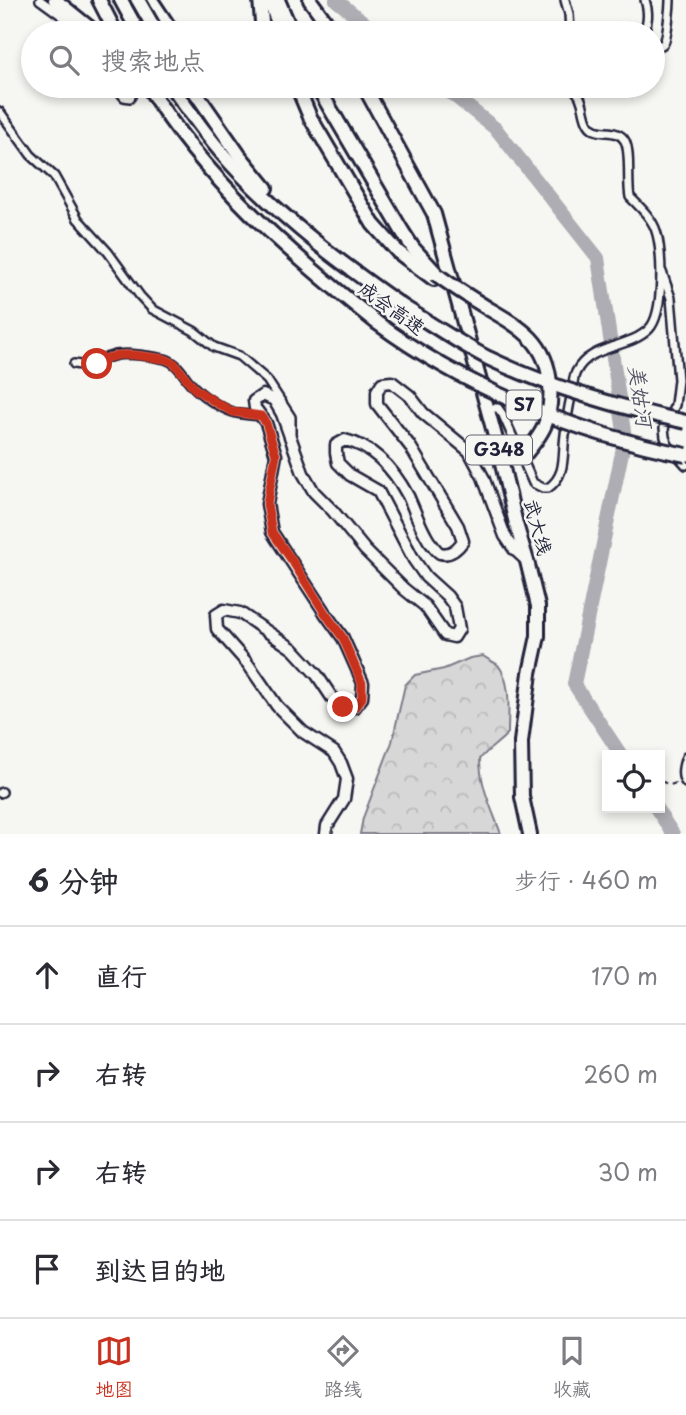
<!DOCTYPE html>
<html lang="zh">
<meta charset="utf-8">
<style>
:root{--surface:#fff;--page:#f2f2f3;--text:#2b2b33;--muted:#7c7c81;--line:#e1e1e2;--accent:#c8321e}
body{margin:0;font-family:"Playpen Sans","LXGW WenKai TC",sans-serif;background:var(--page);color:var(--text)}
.controls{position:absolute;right:21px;bottom:21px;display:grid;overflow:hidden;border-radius:0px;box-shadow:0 4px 10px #0003}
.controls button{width:63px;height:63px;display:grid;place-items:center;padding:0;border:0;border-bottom:2px solid var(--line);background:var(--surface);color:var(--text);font:35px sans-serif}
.stop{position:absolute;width:21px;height:21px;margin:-16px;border:5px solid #c8321e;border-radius:50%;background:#fff}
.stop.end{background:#c8321e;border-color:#fff;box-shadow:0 2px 7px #0008}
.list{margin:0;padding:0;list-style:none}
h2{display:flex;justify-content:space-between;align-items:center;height:91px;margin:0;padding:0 28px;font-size:30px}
h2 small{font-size:23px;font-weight:400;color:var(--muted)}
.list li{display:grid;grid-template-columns:46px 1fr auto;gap:21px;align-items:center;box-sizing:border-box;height:98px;padding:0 28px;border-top:2px solid var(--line)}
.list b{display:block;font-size:26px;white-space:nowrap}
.list em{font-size:23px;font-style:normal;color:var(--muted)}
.icon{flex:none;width:38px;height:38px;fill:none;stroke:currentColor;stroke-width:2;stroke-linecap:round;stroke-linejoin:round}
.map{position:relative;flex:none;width:686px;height:834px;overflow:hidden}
.search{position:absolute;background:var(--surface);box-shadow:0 4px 10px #0003;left:21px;right:21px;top:21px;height:77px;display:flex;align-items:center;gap:18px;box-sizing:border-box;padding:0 24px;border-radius:38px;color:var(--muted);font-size:26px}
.sheet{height:483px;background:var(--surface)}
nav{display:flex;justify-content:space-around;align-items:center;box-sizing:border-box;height:98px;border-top:2px solid var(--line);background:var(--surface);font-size:19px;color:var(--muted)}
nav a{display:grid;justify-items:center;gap:4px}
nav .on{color:var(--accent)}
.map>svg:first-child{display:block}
.forest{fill:url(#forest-crowns);stroke:#7c7c89;stroke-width:2}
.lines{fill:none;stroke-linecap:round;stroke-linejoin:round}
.river{stroke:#adadb3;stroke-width:14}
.street-casing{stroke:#22223b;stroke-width:12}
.secondary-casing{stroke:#22223b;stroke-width:15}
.highway-casing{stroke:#22223b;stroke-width:18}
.path{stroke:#22223b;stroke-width:2;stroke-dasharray:7 5;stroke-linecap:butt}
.street{stroke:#f6f6f2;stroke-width:7}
.secondary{stroke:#f6f6f2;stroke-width:10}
.highway{stroke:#f6f6f2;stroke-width:12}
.highway-bridge-casing{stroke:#22223b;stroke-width:18;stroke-linecap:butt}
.highway-bridge{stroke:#f6f6f2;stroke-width:12}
.route{stroke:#c8321e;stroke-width:9}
.labels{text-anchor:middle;stroke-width:5;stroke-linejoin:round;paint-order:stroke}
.shield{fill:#f6f6f2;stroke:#626272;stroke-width:2}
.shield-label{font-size:18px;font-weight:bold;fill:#22223b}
.street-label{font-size:19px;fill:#22223b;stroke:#f6f6f2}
.water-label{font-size:21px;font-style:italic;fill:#535365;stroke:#f6f6f2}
</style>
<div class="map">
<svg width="686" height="834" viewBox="0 0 686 834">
<defs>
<pattern id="forest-crowns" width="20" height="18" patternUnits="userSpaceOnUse" patternTransform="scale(1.75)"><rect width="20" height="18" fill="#d7d7d7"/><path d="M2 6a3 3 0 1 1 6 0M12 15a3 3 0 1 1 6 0" fill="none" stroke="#b8b8b9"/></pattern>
</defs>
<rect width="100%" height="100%" fill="#f6f6f2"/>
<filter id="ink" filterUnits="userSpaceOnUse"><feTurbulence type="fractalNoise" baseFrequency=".0143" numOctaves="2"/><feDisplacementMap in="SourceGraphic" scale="14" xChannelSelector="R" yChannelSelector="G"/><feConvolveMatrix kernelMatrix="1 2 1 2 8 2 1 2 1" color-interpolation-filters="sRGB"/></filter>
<g filter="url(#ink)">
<path class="forest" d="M483,656c4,3 11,6 15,9 14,17 10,47 10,68 -9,10 -20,16 -28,26 0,27 12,50 21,75h-141l3,-16 29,-76 13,-57 10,-10 29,-6 26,-11z"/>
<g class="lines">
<g class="river">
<path d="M336,0l41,33"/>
<path d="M442,86l54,43 102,129 27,180 -51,246 47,71"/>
<path d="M656,808l17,26"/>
</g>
<g class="street-casing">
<g id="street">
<path d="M40,0l33,24 9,9"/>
<path d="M565,0l4,14 1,19"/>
<path d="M644,33c4,-13 5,-20 1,-33"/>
<path d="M653,47c4,0 8,-1 11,-4 3,-5 6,-36 6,-43"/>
<path d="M115,86l9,11 6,1 7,-12"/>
<path d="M0,112l31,43 23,21 24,43 30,33 32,44 12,13 42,22 20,16 25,9 28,24 24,37v16"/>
<path d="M662,272l9,26 7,82 -3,25 -11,23 1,9 3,8 18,20"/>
<path d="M74,364c25,5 22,-5 42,-9 13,-2 36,1 49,4 15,4 20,21 31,30 9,9 25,19 37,23 8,3 19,3 27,4"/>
<path d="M488,408h10l5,7 30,68 10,5h5c19,-13 14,-33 17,-53 1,-15 4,-29 7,-43 1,-6 1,-15 4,-20 14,-28 53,-23 73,-43 15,-15 14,-78 7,-98 -4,-13 -17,-25 -26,-34 -3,-14 1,-45 -5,-56 -6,-12 -21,-7 -30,-11 -11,-5 -10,-21 -14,-30 -1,-5 -6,-9 -8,-14"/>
<path d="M686,757c-3,8 -6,19 0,26"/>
<path d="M0,793l2,-1"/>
</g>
</g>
<g class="secondary-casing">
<path id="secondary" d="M326,834l1,-8 17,-27 3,-20 -6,-16 -7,-11 -31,-20 -26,-26 -29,-42 -31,-35 -1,-14 8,-5 16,3 53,36 24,26 18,27 8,5h12l7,-9 1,-15 -20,-45 -18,-25 -53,-81 -5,-28 9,-49 -10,-32 -11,-15 -1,-7 9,-6 11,5 8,14 21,59 11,19 19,19 32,39 39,39 21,17 20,29 9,2 5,-8 -4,-22 -8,-11 -21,-19 -12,-17 -36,-69 -28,-16 -12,-12 -2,-10v-8l9,-5c30,7 49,30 63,56 7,15 12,31 21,45 3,3 7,10 11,12 11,3 18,-5 23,-12l-5,-15 -48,-80 -33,-42v-13l5,-8 10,-1 18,14 13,17 46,38 14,26 22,59 9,13 12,11"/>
</g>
<g class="highway-casing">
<g id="highway">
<path d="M55,0l41,33"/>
<path d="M99,0l17,33"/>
<path d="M121,0l18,33"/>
<path d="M151,0l22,33"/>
<path d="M260,0l3,33"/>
<path d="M269,0l13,33"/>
<path d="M278,0l14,33"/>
<path d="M310,0l24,33"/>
<path d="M148,86c57,94 143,168 228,236"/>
<path d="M171,86c21,29 42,59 67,85 50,53 108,96 167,137"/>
<path d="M191,86l48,69 27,33"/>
<path d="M297,86l13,31 63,107 25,28 36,27"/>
<path d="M317,86l85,145 11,17 23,25"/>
<path d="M364,86l70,128 64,233 18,77 11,37 11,45v30l-8,37 -9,69 1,55 8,37"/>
</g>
</g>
<path class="path" d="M660,784l3,-2 7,3 6,-2"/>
<use href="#street" class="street"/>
<use href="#secondary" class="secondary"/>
<use href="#highway" class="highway"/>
<g class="highway-bridge-casing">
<g id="highway-bridge">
<path d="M138,0l19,33"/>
<path d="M436,274c17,13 35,24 53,35 33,19 58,34 61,75 3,36 -8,51 -30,76"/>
<path d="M405,308c28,17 54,35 83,50 63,30 130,49 198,64"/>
<path d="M376,322c89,66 202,112 310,133"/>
</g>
</g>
<use href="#highway-bridge" class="highway-bridge"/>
</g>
</g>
<g class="lines" filter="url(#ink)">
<path class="route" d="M97,364l10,-6 12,-3h15l31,4 9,4 21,26 23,15 15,8 28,4 5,7 10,32 -9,49 5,28 21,30 32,51 18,25 19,45v15l-7,9h-12"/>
</g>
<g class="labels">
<g class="shield">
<rect x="506.5" y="390.5" width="35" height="29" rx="5"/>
<rect x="466" y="435.5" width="66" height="29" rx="5"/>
</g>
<g class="shield-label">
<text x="524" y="411">S7</text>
<text x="499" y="456">G348</text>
</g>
<g class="street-label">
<text transform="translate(392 308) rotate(36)" y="7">成会高速</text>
<text transform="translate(538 527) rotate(75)" y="7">武大线</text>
</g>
<g class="water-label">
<text transform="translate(640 396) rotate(82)" y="7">美姑河</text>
</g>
</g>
</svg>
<div class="controls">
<button><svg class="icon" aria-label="locate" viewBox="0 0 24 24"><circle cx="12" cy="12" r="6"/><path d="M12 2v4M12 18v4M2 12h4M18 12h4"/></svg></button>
</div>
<div class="stop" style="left:97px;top:364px"></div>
<div class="stop end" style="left:343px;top:707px"></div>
<div class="search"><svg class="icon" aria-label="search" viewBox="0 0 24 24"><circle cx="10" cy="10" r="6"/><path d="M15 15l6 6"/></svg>搜索地点</div>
</div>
<section class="sheet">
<h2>6 分钟<small>步行 · 460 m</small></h2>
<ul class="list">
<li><svg class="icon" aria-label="ahead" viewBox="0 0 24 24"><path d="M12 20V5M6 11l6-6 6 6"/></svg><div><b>直行</b></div><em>170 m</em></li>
<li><svg class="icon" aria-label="right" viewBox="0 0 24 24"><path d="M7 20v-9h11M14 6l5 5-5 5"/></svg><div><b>右转</b></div><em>260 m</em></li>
<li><svg class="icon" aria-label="right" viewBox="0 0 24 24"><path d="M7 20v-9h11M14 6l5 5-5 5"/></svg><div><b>右转</b></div><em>30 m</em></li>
<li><svg class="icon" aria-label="arrive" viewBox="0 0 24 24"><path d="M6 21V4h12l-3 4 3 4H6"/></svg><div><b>到达目的地</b></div></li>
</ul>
</section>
<nav>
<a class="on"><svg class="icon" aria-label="map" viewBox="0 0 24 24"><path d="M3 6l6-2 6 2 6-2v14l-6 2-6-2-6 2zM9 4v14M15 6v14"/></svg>地图</a>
<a><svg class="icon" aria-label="directions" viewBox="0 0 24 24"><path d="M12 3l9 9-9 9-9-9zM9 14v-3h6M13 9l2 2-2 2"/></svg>路线</a>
<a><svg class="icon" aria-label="saved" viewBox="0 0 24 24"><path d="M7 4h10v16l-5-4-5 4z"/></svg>收藏</a>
</nav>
